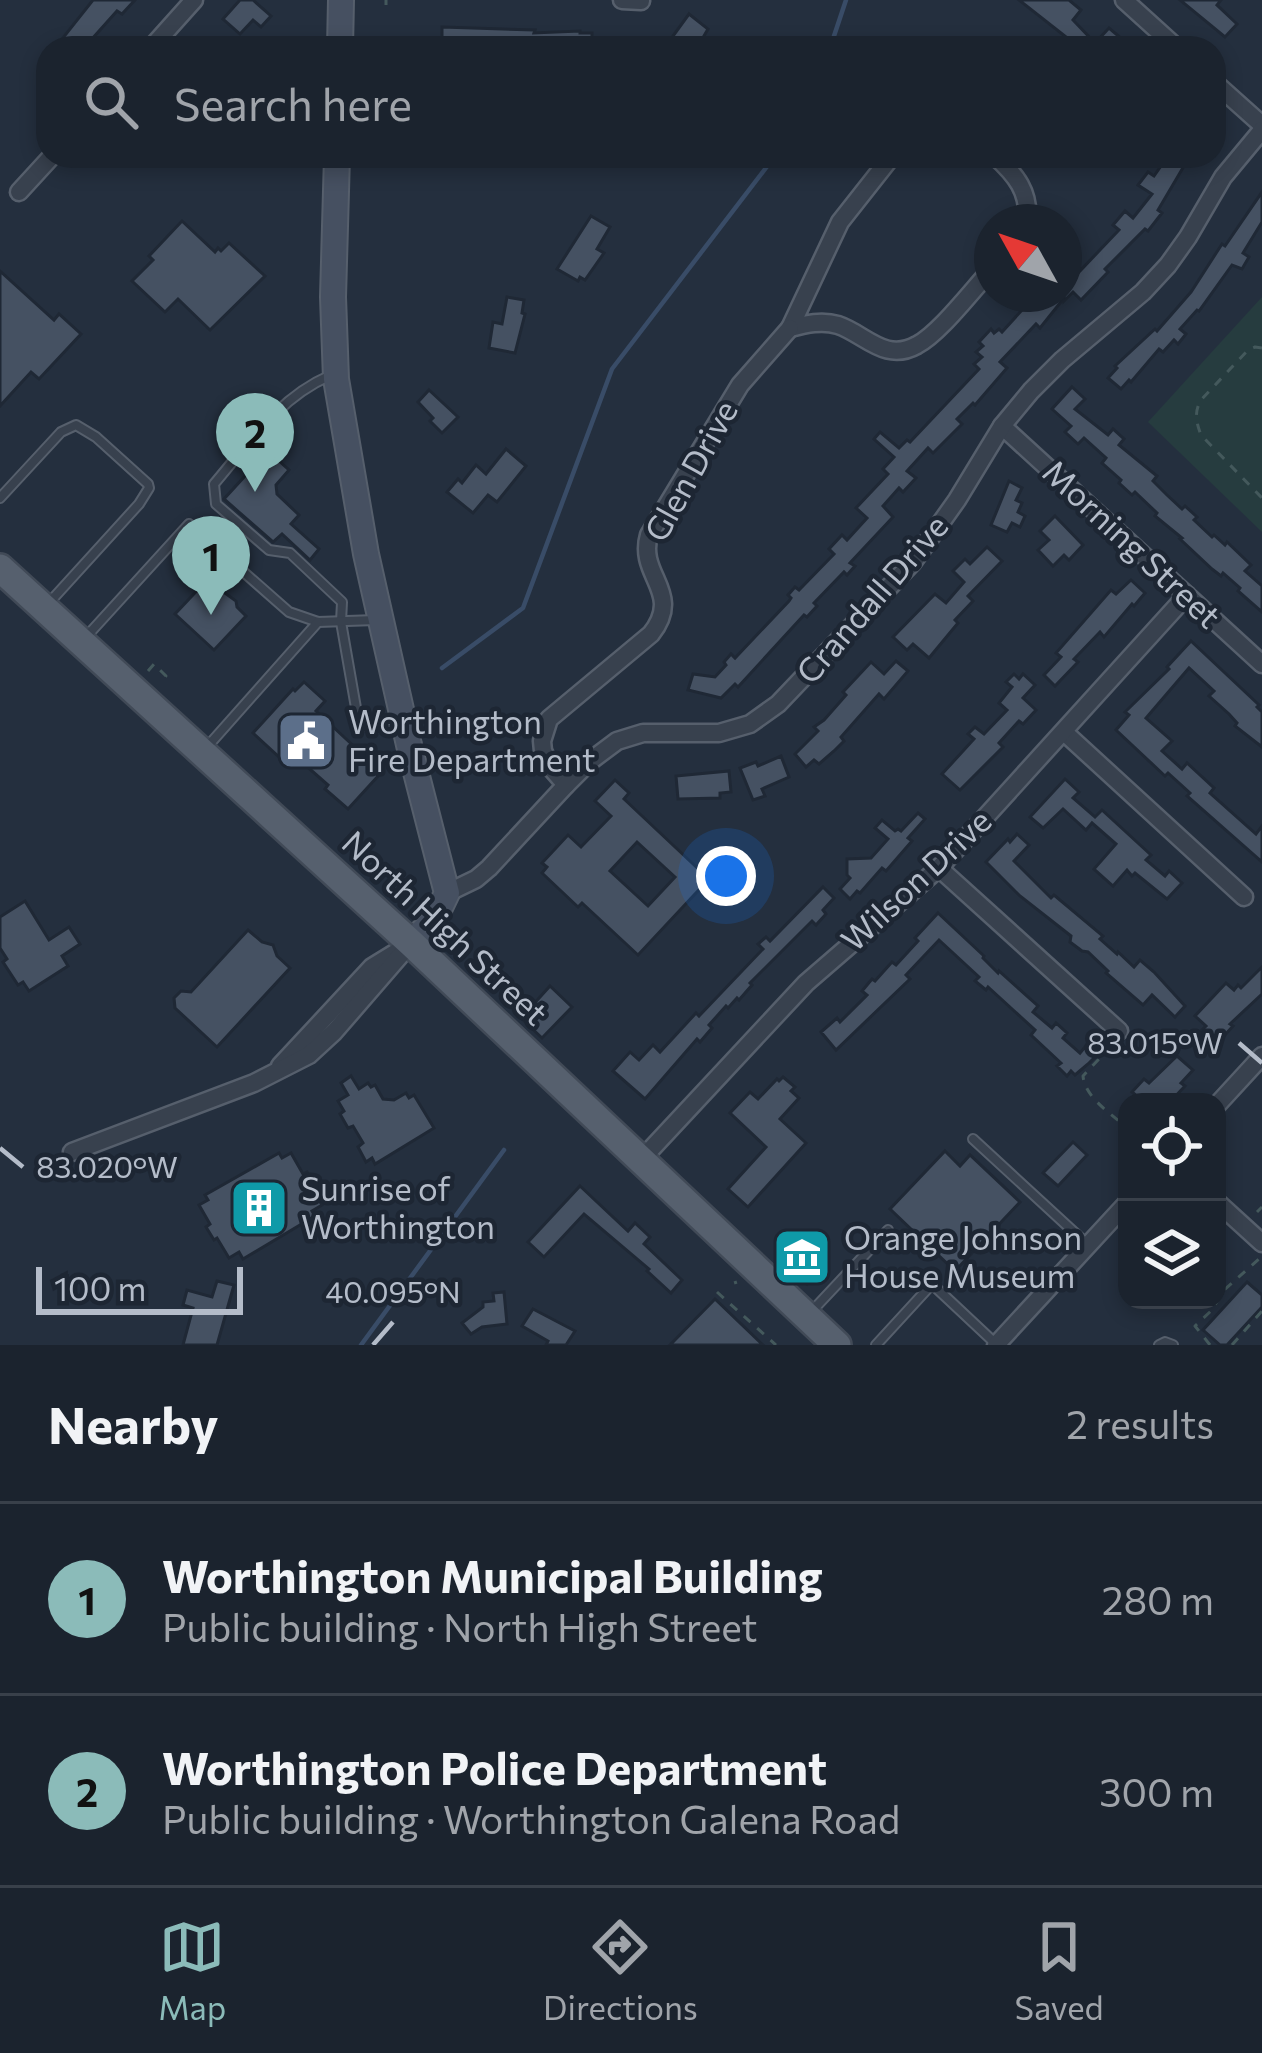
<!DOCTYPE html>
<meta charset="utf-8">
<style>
:root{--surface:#1b232e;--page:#282f3a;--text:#f1f3f6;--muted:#a0a4aa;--line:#39404a;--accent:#8bbbb9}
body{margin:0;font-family:Commissioner,sans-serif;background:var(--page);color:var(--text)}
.controls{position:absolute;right:36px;bottom:36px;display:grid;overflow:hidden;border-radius:24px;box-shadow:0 6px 18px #0003}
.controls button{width:108px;height:108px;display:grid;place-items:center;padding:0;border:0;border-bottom:3px solid var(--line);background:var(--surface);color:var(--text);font:60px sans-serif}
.compass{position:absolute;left:974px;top:204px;width:108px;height:108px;border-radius:50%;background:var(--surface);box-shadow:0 6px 18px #0003;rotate:310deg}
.scale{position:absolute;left:36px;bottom:30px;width:207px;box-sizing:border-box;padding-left:12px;border:6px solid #b4bcc9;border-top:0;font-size:33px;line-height:42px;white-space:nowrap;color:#b4bcc9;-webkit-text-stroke:9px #1d2633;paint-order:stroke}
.you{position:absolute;left:726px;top:876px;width:42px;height:42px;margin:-30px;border:9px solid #fff;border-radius:50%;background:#1a73e8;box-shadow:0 0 0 18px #1a73e833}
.badge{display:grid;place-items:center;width:78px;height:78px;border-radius:50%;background:var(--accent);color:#111;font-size:39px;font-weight:700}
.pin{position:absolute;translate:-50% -99px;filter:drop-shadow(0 3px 6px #0008)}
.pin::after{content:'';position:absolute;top:63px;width:42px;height:36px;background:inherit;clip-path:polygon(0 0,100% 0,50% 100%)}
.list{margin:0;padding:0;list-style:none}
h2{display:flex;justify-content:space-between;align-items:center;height:156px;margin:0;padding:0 48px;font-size:51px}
h2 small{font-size:39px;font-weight:400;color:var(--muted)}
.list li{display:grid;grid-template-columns:78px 1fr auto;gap:36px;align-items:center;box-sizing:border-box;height:192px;padding:0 48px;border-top:3px solid var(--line)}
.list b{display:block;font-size:45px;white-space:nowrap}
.list p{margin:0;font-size:39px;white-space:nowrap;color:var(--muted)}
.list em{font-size:39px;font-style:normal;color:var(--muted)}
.icon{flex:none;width:66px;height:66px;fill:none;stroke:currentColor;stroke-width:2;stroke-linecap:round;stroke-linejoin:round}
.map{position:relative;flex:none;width:1262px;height:1345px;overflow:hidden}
.search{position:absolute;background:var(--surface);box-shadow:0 6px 18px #0003;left:36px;right:36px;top:36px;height:132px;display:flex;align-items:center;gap:30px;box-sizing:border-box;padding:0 42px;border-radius:36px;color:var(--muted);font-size:45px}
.sheet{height:540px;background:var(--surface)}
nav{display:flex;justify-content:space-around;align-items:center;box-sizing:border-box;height:168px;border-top:3px solid var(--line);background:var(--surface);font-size:33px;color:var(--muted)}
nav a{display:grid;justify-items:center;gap:6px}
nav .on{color:var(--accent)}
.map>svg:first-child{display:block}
.green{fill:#263c3f}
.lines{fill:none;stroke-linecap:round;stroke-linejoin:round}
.stream{stroke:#394c67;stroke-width:4.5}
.building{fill:#455162;stroke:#1f2835;stroke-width:3;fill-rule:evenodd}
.lane-casing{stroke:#565f6c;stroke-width:12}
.street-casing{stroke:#565f6c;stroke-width:21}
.secondary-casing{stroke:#565f6c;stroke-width:28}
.primary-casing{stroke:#414a57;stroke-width:32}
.path{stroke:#44595c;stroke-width:3;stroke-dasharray:9 9;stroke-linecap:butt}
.lane{stroke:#38414e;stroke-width:8}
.street{stroke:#38414e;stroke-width:16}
.secondary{stroke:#465061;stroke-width:24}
.primary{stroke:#56606e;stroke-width:27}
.ticks{fill:none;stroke:#b4bcc9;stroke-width:4.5}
.labels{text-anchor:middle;stroke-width:9;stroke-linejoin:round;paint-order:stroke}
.street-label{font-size:33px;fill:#b4bcc9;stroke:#1d2633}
.poi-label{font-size:33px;fill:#b4bcc9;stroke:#1d2633;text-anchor:start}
.ticks-label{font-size:30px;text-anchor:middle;fill:#b4bcc9;stroke:#1d2633;stroke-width:9;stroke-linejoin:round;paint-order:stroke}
</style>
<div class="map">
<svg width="1262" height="1345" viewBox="0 0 1262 1345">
<rect width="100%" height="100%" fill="#242f3e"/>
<path class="green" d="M1262,297v235l-114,-110z"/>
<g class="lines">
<g class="stream">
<path d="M830,48l16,-48"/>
<path d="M442,668l81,-60 89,-239 163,-213"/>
<path d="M361,1345l143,-195"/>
</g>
</g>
<g class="building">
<path d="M93,0h42l-13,14 -5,-3 -25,28 10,9h-30l-10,-9z"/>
<path d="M240,0h13l18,16 -10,11 -8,-7 -13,14 -17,-15z"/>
<path d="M1019,0h50l12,10 -8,10 22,23 14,-15 13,11 -8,9h-34z"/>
<path d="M1180,0h41l-4,5 20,19 -12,13z"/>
<path d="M689,14l19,15 -11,19h-23l-1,-12z"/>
<path d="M442,27l93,3 -1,3 46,-2v2h12v15h-150z"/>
<path d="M1168,156l16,10 -26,44 4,3 -14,18 -3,-2 -40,40 3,3 -27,28 -8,-8 -9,9v-3l-24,30 -4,-4 -36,38 7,6 -32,37 -2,-2 -16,16 5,5 -29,29 -5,-5 -21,23 9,7 -13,14 -4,-4 -16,18 10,11 -43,46 5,3 -8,9 -3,-3 -30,31 3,3 -10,11 -3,-2 -66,72 -3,-3 -14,14 -33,-8 5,-16 22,3 11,-12 -2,-3 7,-8 4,4 54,-57 2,-3 -3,-3 7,-8 4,3 35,-36 -5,-5 13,-14 5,5 20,-22 -11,-10 32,-34 -5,-5 11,-12 -20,-18 6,-7 19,16 8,-8 3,2 69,-73 -5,-5 8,-7 -6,-5 7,-6 -4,-4 12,-13 3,4 5,-4 3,3 31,-34 6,5 8,-9h17v-19l8,-8 6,6 41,-43 -6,-5 12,-14 8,7 19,-24 -14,-9 10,-13 6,4z"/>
<path d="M1262,192v30l-19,31 6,4 -7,12 -10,-4 -33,46 -2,-1 -17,19 6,5 -8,10 -4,-4 -11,12 -4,-3 -28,33 -2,-2 -8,9 -13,-11 9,-10 -2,-2 40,-37 2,2 34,-39 31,-48 3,2z"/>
<path d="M591,216l19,11 -13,22 7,4 -19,27 -5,-3 -2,4 -21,-12z"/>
<path d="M182,221l33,31 3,-4 3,3 8,-8 36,33 -55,54 -32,-31 -13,13 -33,-31 21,-21 -4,-4z"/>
<path d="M0,271l54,49 5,-6 22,20 -42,45 -8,-7 -31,34z"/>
<path d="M507,297l17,3 -2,13 3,1 -10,39 -26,-5 4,-26 9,2z"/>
<path d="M1072,387l13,12 -10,10 33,26 5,-6 11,10 -5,6 38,31 -4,5 14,14 15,14 3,-3 12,11 -3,3 18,17 2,-2 11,10 2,-3 24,23 -6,6 17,15v26l-24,-21 2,-3 -17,-15 -2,3 -9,-7 -32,-30 2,-1 -27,-22 2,-3 -22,-21 -3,3 -13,-12 2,-3 -19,-17 4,-5 -22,-20 -6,6 -13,-12 6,-6 -19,-17z"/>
<path d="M429,390l29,27 -16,16 -12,-12 3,-3 -15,-16z"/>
<path d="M506,449l20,17 -29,36 -9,-7 -15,18 -26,-21 11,-13 4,4 14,-18 10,9z"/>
<path d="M268,451l21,19 -13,15 1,9 22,21 -8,9 28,25 -9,11 -28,-26 -9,8 -49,-43z"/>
<path d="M1009,481l13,7 -6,12 6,3 -4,9 7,4 -5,11 -8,-4 -5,9 -16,-7z"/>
<path d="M1055,516l28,29 -14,15 -5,-5 -11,11 -15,-16 11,-10 -9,-9z"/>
<path d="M987,547l15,14 -34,35 5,5 -18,19 3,3 -29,35 -16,-14 -6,6 -14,-13 42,-43 11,9 18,-21 -11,-11 12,-12 5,5z"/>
<path d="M207,580l29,21 1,6 9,9 -32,34 -39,-36z"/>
<path d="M1131,580l14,13 -11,13 -2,-2 -28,33 -4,-5 -26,27 4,3 -23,24 -11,-11 17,-18 -5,-4 55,-63 5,4z"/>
<path d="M1191,641l68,64 -2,2 5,5v35l-27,-21 2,-3 -8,-9 -20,-18 5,-5 -25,-23 -43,50 26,23 -10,10 20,18 5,-6 27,25 -4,5 46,41 6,-8v36l-75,-66 3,-3 -22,-20 -3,3 -49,-46 13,-15 -4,-3 44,-43 -2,-2z"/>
<path d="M896,661l12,10 -24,28 -5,-5 -38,43 3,4 -10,10 -15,13 -5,-4 -8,7 -11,-13 23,-23 -4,-4 10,-7 22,-25 -3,-3 28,-30 13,12z"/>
<path d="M1014,674l5,5 4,-5 12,11 -12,13 13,12 -13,14 -4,-3 -20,22 4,4 -43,43 -18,-16 32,-35 -6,-5 7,-7 9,7 23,-24 -8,-7 13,-16 -6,-5z"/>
<path d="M304,682l21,19 -9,10 44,41 -2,2 21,21 -31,34 -23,-20 3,-4 -25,-22 -2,3 -18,-16 -5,6 -25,-23 40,-44 2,2z"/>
<path d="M781,756l8,21 -27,12 3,7 -12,4 -13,-32 16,-6 2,4z"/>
<path d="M729,771l2,21 -11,1v5l-42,1 -2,-23z"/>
<path d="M1065,779l14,13 -6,6 22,19 7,-7 49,45 -5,5 19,16 4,-5 13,12 -15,16 -32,-26 -3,3 -5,-6 -14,16 -19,-17 22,-25 -24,-21 -6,7 -23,-21 -20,19 -13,-11z"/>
<path d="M615,780l14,13 -5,6 85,80 -71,76 -56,-52 -4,4 -36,-34 5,-6 -5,-4 26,-28 13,12 30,-31 -16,-15zM637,842l38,35 -27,29 -38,-35z"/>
<path d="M918,813l7,6 -17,19 4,3 -26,30 -4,-3 -22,25 -3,-2 -7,8 -10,-10 10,-11 -3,-3v-16l24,-1 17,-19 -13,-11 7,-8 13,11 3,-2 3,2z"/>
<path d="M1017,834l12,11 -15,16 37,37 3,-3 49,41 -3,3 17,15 1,-2 16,15 6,-7 14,12 31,34 -10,11 -23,-22 -9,10 -37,-32 2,-2 -20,-19 -6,-1 -12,-9 1,-6 -51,-40 -34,-34 22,-23 2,3z"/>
<path d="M823,887l11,11 -11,12 3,4 -10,11 -4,-4 -62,62 2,2 -13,15 -2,-2 -9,10 -2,-2 -17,19 3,3 -12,14 -3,-3 -52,60 -32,-28 17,-19 9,8 14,-15 7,7 36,-39 3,3 64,-67 -5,-5 8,-7 4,4z"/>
<path d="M25,901l24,39 20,-13 11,17 -18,12 6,10 -39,25 -6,-9 -5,3 -15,-23 4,-3 -7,-11v-31z"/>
<path d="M938,913l46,43 -1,2 15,15 1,-2 39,35 -5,6 19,16 4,-5 11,10 -4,5 17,15 5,-6 10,10 -7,7 -13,11 -4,-4 -4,5 -10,-10 4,-3 -30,-28 4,-5 -47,-43 -2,3 -11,-9 4,-4 -40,-37 -33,35 4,4 -74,71 -15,-18 16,-14 3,4 27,-27 -5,-4 10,-12 3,2 17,-19 4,3 22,-24 -3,-3z"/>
<path d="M248,930l14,12 11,3 4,11 13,12 -73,79 -42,-39 -1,-10 7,-7 10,1z"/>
<path d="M1262,967v27l-32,30 3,2 -17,19 -15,-14 5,-5 -11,-10 31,-33 8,7 4,-5 3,3z"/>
<path d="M550,986l22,21 -30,31 -21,-20z"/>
<path d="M1177,1056l16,14 -12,13 4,3 -15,16h-26l-12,-10 12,-13 5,4z"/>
<path d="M351,1076l8,13 9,-6 3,4 4,-2 8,14 11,1 12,-7 3,5 5,-3 20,33 -59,36 -3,-6 -6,4 -8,-15 5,-4 -10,-17 -5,2 -8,-14 4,-3 -6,-10 10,-6 -7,-12z"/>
<path d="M783,1077l12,10 -4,4 8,7 -19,21 26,24 -58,64 -20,-18 38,-42 -36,-34 20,-21 8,7 19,-20 2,2z"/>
<path d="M1073,1142l14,13 -29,31 -15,-13z"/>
<path d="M945,1151l15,15 10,-11 50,47 -65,69 -65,-62z"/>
<path d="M279,1153l3,5 9,-5 12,21 4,-2 6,11 -3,2 12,20 -10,6 3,5 -72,43 -4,-7 -10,6 -12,-20 -3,2 -8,-13 4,-3 -11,-19 9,-5 -3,-5z"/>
<path d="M580,1186l48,45 7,-8 15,14 -6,7 38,36 -11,13 -24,-22 2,-2 -65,-55 -40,43 -16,-15z"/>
<path d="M807,1239l13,13 -12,13 9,8 -10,11 -22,-21z"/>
<path d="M217,1281l17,4 -17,60h-34l10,-37 -10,-3 4,-15 25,7z"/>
<path d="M1247,1282l15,13v12l-35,38h-7l-17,-15z"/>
<path d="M504,1292l3,32 -25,3 -11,7 -9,-11 21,-16v-5l11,-1 -1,-8z"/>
<path d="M715,1299l48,46h-93z"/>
<path d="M533,1309l42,22 -9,14h-20l2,-4 -26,-15z"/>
</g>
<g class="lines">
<g class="lane-casing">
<g id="lane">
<path d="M329,376c-49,21 -81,68 -115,108l2,20 53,46 21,3 52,49 -1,20 18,103 39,5"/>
<path d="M0,498l61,-66 15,-7 20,12 52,47 1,4 -10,16 -91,100"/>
<path d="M86,637l103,-113 100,88 29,10 58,-2"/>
<path d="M207,747l111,-125"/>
<path d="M973,1139l114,105"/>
<path d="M812,1311l76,-81"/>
<path d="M876,1345l56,-61 65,61"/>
<path d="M1159,1345l6,-3 8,3"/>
</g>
</g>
<g class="street-casing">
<g id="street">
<path d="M622,0l19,1"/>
<path d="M1124,0l53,48"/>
<path d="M151,48l43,-48"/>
<path d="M1214,82l48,43"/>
<path d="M892,156l-52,66 -50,106c16,-4 32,-8 48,-3 27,9 47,38 79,20 23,-12 56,-56 75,-76"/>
<path d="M995,156c21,19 35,36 32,66"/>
<path d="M19,192l33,-36"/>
<path d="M1002,426l260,238"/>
<path d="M1064,732l180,165"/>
<path d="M566,785l-14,-16 -9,-18 -1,-10 7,-22 102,-85c33,-42 -14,-58 -2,-99l91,-150 50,-57"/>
<path d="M939,868l180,163"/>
<path d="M447,893l29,-14 13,-11 77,-83 23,-23 28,-21 26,-8h76l31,-9 28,-20 135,-142 44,-62 45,-74 29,-35 31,-31 81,-68 25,-27 20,-28 35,-60 39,-47"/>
<path d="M280,1066l92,-99 26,-16"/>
<path d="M1217,1105l45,-49"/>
<path d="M72,1152l182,-69 55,-28 25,-23 77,-89"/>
<path d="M641,1160l165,-177 133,-115 248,-273"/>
<path d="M1217,1202l45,41"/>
<path d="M996,1345l131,-142"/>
</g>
</g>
<g class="secondary-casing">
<g id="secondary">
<path d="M340,48l1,-48"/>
<path d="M337,156l-4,141 3,82 30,175 43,191 38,148 -13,27 -23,23"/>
</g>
</g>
<g class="primary-casing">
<path id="primary" d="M0,568l411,375 426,402"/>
</g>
<g class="path">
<path d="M386,5v-5"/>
<path d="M1262,348l-7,-1 -7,3 -47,50c-7,12 -5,22 0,35l61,63"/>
<path d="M148,671l6,-7 12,12 -6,6"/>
<path d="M453,948h2"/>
<path d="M1111,1046l-28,30c2,22 29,38 44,52"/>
<path d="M1257,1212l5,-5"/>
<path d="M735,1281l1,3"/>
<path d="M717,1292l59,53"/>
<path d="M1210,1345l-15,-19 17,-16 12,-20 35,-31"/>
<path d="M1232,1345l30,-34"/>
</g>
<use href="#lane" class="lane"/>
<use href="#street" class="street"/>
<use href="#secondary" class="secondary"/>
<use href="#primary" class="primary"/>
</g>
<path class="ticks" d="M1239,1043l23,20M0,1148l23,19M373,1345l20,-23"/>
<defs>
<g id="civic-square" transform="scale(3)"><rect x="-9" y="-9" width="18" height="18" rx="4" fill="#5c6f8a" stroke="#1d2633"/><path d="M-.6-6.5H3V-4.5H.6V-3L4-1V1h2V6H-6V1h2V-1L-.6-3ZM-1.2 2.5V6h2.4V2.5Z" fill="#fff"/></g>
<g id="building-square" transform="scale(3)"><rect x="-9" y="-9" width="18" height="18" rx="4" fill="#0f9aa8" stroke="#1d2633"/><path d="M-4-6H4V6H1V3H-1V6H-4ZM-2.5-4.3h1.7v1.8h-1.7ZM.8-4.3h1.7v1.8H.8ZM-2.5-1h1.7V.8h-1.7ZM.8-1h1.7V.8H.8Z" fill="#fff"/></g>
<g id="museum-square" transform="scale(3)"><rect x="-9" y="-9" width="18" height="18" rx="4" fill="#0f9aa8" stroke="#1d2633"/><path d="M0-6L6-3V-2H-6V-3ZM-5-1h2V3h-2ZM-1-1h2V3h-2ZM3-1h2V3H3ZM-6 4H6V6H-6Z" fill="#fff"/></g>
</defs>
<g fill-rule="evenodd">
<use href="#civic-square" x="306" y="741"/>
<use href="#building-square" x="259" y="1208"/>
<use href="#museum-square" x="802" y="1257"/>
</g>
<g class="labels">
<g class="street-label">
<text transform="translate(691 471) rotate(-61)" y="12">Glen Drive</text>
<text transform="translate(1132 544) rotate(43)" y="12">Morning Street</text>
<text transform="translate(872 599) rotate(-49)" y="12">Crandall Drive</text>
<text transform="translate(916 880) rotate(-43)" y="12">Wilson Drive</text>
<text transform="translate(445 928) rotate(43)" y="12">North High Street</text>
</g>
<g class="poi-label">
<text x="348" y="734">Worthington<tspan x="348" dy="38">Fire Department</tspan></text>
<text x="301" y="1201">Sunrise of<tspan x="301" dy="38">Worthington</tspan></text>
<text x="844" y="1250">Orange Johnson<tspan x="844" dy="38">House Museum</tspan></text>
</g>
</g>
<g class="ticks-label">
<text x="1155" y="1054">83.015°W</text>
<text x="107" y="1178">83.020°W</text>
<text x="393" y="1303">40.095°N</text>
</g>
</svg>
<div class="controls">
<button><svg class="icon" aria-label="locate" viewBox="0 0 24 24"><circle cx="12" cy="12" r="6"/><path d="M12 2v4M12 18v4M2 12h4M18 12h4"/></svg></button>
<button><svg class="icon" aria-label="layers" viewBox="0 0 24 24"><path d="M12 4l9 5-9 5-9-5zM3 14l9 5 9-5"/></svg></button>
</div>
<svg class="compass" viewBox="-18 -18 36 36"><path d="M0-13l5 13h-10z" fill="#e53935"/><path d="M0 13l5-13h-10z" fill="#a0a4aa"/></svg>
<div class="scale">100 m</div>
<div class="you"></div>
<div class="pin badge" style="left:211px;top:615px">1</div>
<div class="pin badge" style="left:255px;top:492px">2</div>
<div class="search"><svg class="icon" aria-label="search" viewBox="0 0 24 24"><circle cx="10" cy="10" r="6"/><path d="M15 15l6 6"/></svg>Search here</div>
</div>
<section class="sheet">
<h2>Nearby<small>2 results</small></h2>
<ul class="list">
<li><span class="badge">1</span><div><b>Worthington Municipal Building</b><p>Public building · North High Street</p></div><em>280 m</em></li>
<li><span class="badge">2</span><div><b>Worthington Police Department</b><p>Public building · Worthington Galena Road</p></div><em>300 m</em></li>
</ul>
</section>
<nav>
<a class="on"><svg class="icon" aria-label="map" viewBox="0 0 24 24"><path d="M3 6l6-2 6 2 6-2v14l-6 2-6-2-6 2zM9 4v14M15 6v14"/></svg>Map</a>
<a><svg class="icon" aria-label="directions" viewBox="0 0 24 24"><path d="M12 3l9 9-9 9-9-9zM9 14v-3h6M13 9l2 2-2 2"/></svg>Directions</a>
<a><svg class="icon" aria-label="saved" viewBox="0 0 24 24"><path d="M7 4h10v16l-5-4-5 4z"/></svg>Saved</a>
</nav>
